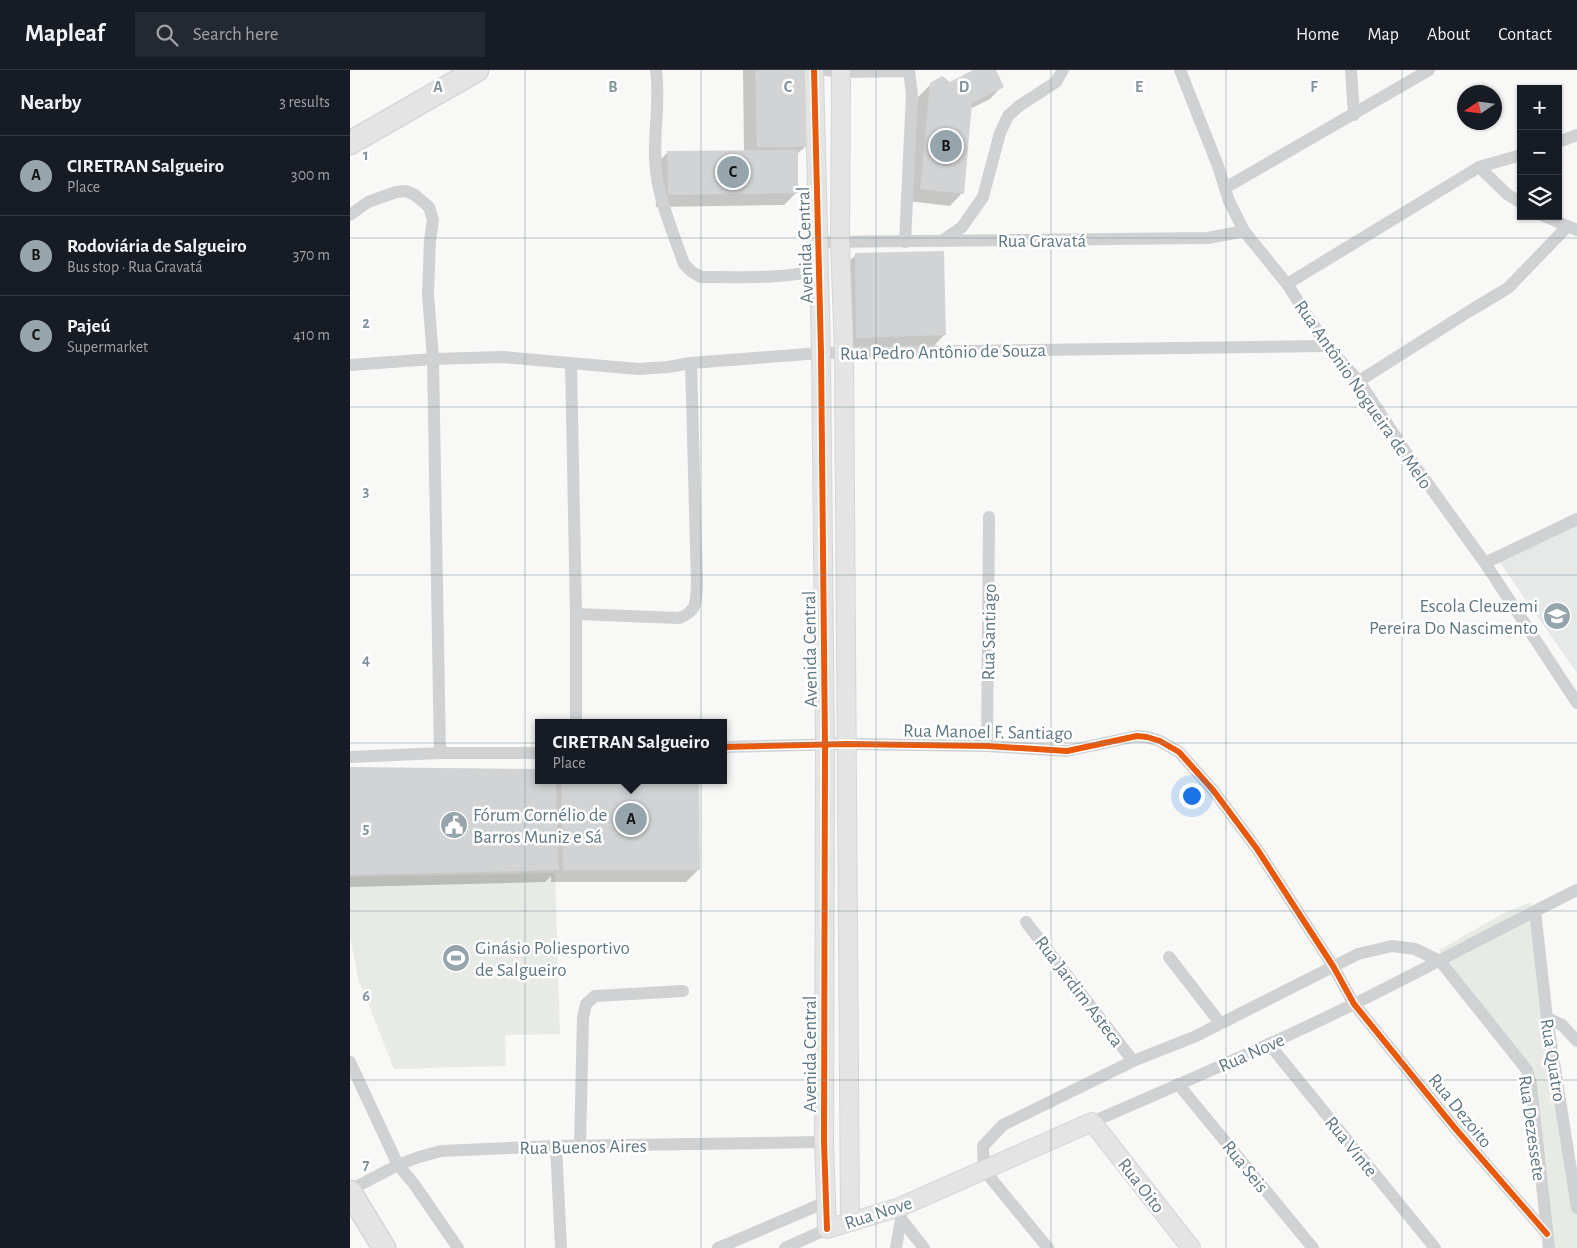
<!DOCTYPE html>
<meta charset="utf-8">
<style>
:root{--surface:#171b24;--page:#242831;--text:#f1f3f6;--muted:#9ea1a6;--line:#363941;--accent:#96a5ac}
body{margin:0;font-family:"Alegreya Sans",sans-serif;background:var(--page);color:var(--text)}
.controls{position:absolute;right:15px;top:15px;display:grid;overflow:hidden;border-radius:0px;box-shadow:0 1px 4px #0004}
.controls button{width:45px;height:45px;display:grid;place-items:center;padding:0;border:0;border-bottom:1px solid var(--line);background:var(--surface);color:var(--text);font:25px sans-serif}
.compass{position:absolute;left:1107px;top:15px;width:45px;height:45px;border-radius:50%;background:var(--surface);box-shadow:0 1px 4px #0004;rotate:257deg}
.you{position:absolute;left:841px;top:725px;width:18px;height:18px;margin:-12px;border:4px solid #fff;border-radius:50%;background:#1a73e8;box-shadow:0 0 0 8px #1a73e833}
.badge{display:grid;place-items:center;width:32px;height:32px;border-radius:50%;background:var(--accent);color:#111;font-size:16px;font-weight:700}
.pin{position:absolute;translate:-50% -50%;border:2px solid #fff;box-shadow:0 1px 5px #0006}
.popup{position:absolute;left:185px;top:649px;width:192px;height:65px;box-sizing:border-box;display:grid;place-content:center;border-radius:0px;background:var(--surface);filter:drop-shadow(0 1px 4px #0005);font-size:16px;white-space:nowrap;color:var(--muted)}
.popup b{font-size:19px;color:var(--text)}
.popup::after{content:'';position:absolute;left:50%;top:100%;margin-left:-10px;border:10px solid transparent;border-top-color:var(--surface)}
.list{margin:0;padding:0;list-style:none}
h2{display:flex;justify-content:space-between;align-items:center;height:65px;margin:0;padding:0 20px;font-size:21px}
h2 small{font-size:16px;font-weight:400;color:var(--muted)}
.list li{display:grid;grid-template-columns:32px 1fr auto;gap:15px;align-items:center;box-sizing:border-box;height:80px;padding:0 20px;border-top:1px solid var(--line)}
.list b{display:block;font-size:19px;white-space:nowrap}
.list p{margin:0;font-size:16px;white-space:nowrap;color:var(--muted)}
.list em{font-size:16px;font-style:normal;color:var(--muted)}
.icon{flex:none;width:28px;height:28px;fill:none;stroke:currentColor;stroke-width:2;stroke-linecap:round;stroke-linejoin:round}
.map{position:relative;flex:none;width:1227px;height:1178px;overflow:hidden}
header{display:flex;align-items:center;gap:30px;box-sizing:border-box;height:70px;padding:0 25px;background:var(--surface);border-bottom:1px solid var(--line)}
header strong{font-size:24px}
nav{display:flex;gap:28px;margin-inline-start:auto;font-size:18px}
.search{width:350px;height:45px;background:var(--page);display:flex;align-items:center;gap:12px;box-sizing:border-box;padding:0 18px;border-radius:0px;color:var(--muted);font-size:19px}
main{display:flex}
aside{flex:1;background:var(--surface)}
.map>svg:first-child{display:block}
.built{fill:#e7e9e9}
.green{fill:#e8ebe5}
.shadow{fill:#0003}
.building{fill:#d1d3d4}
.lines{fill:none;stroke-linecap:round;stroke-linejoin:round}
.secondary-casing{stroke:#d5d6d6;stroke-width:20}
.highway-casing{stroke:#d4d5d5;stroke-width:25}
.street{stroke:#d0d1d2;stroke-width:12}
.secondary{stroke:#e3e4e3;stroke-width:18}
.highway{stroke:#e3e4e3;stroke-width:22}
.cycleway-casing{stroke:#fff;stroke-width:9}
.cycleway{stroke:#e8590c;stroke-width:6}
.grid{fill:none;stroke:#81939c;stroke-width:1;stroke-opacity:0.55}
.labels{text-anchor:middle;stroke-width:5;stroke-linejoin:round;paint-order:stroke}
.street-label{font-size:19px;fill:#617884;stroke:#fff}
.poi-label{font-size:19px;fill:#617884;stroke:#fff;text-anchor:start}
.grid-label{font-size:16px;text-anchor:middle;font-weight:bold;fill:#81939c;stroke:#fff;stroke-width:5;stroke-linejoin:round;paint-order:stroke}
</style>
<header>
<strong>Mapleaf</strong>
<div class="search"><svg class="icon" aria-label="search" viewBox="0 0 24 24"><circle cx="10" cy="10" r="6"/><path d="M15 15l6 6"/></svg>Search here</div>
<nav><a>Home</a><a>Map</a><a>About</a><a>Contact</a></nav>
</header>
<main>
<aside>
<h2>Nearby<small>3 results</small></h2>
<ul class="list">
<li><span class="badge">A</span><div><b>CIRETRAN Salgueiro</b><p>Place</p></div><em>300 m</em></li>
<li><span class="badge">B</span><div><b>Rodoviária de Salgueiro</b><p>Bus stop · Rua Gravatá</p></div><em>370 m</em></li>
<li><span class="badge">C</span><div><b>Pajeú</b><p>Supermarket</p></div><em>410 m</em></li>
</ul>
</aside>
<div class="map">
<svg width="1227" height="1178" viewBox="0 0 1227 1178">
<rect width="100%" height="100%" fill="#f8f8f7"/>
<path class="built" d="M1227,449v154l-79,-113z"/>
<g class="green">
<path d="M205,803l5,161 -55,1 1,31 -112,3 -36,-91 -8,-41v-60z"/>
<path d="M1181,832l46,295v51h-25l-20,-174 -93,-124 65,-37z"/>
</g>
<g class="shadow">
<path d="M393,0h61l1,77 -8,7v38l-13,13 -128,2 -1,-42 13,-13h76z"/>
<path d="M625,0h19l8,16 -12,13 -20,10 -8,84 -12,13 -42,-5 10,-104 13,-13 19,-1z"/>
<path d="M506,185l89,79 -12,13 -90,3v-83z"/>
<path d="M0,698l188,2v10h159l2,89 -13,13h-135v-6l-6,6 -195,5z"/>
</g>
<g class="building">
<path d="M405,0h50l1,77h-49z"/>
<path d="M623,0h23l8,17 -32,16 -8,91 -44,-5 10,-106 12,-7 8,6z"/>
<path d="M448,80v43l-130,2 -1,-44z"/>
<path d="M594,181l2,84 -90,3 -1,-85z"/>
<path d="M0,697l188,2v11h18l3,90 -209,5z"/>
<path d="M211,710h138l1,90h-137z"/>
</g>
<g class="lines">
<g class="secondary-casing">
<g id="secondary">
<path d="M464,0l7,283 4,392 -1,397 3,87 73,-22 192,-85 99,126"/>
<path d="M491,0l-1,172 4,111 6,869"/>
</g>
</g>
<g class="highway-casing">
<g id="highway">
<path d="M0,73l127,-73"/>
<path d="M0,1122l34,56"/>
</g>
</g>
<g class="street">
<path d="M306,0c5,36 -5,72 1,108 4,27 18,60 27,86l8,8 9,5c40,0 80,2 119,-7"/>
<path d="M476,0l15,2 68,-1 3,23 -7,148"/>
<path d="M830,0l38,96 11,35 15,30 43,53 40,62 32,35 56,85 70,97 92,140"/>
<path d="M1001,0l3,45"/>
<path d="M1208,72l19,-7"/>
<path d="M1129,97l28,27 14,9"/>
<path d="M875,118l204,-118"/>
<path d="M0,145l18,-13 28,-10 10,-1 9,4 14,12 4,13 -3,20 -2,54 5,65 7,394"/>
<path d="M1194,146l33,14"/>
<path d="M592,171l20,-14 21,-30 17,-64 8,-17 11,-10 37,-24 7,-12"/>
<path d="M468,172l390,-4 36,-7"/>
<path d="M937,214l192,-117 42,-12"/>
<path d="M221,293l5,251v109"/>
<path d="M0,295l83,-6 70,-2 135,12 30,-2 23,-4 130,-10 506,-7"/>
<path d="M1009,311l109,-69 40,-24 59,-61"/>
<path d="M1135,493l92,-44"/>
<path d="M226,544l103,4c19,-7 17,-17 18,-35l-6,-220"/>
<path d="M637,676l2,-229"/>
<path d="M374,677l122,-3 141,2 80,5 70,-15 10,1 13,4 19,11 34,38 44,59 76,117 21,38 100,123 93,107"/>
<path d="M0,687l90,-4h98"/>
<path d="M1185,841l12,107 30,190"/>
<path d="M676,852l107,139"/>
<path d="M819,887l51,66"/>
<path d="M1197,948l15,7 15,16"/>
<path d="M919,974l166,204"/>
<path d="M0,992l48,103 16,19 44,64"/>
<path d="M828,1014l135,164"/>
<path d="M742,1052c88,-38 176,-76 262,-118 75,-37 148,-77 223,-114"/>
<path d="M230,1075l3,-127 3,-14 9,-8 88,-5"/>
<path d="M206,1076l5,102"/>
<path d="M0,1120l48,-25 21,-8 22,-6 115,-5 268,-4"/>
<path d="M551,1149l23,29"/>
<path d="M368,1178l108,-46"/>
<path d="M435,1178l42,-19"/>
<path d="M546,1178l5,-29 -1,-12"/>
<path d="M698,1178l-64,-78 -1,-24 20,-21 130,-64 61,-24 164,-83 34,-8 23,3 25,12 87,109 4,15 18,163"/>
</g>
<use href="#secondary" class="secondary"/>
<use href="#highway" class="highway"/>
<g class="cycleway-casing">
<g id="cycleway">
<path d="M464,0l7,283 4,392 -1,397 3,87"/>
<path d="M374,677l122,-3 141,2 80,5 70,-15 10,1 13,4 19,11 34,38 44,59 76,117 21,38 100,123 93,107"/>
</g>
</g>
<use href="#cycleway" class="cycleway"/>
</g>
<path class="grid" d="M175,0v1178M351,0v1178M526,0v1178M701,0v1178M876,0v1178M1052,0v1178M0,168h1227M0,337h1227M0,505h1227M0,673h1227M0,841h1227M0,1010h1227"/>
<defs>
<g id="school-disc" transform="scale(1.4375)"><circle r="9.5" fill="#96a5ac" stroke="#fff"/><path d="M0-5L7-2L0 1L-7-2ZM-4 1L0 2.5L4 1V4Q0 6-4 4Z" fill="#fff"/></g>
<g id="civic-disc" transform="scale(1.4375)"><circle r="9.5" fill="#96a5ac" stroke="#fff"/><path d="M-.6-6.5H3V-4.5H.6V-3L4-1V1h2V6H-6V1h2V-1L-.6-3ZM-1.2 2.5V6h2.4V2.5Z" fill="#fff"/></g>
<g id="stadium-disc" transform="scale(1.4375)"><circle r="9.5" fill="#96a5ac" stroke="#fff"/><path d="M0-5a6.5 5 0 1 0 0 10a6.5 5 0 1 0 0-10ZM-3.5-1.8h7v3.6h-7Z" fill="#fff"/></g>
</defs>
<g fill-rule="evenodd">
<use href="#school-disc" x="1207" y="546"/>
<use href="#civic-disc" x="104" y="755"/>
<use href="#stadium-disc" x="106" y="888"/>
</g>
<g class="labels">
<g class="street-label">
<text x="692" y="177">Rua Gravatá</text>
<text transform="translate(454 175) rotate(-92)" y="7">Avenida Central</text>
<text transform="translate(593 281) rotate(-1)" y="7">Rua Pedro Antônio de Souza</text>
<text transform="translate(1014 324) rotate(55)" y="7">Rua Antônio Nogueira de Melo</text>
<text transform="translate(638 562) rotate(-89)" y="7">Rua Santiago</text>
<text transform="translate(459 579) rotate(-91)" y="7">Avenida Central</text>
<text transform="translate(638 661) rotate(1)" y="7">Rua Manoel F. Santiago</text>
<text transform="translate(730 921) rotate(53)" y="7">Rua Jardim Asteca</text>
<text transform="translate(901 982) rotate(-24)" y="7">Rua Nove</text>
<text transform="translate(459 984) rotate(-90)" y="7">Avenida Central</text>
<text transform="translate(1204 990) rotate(81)" y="7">Rua Quatro</text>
<text transform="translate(1111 1040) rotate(51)" y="7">Rua Dezoito</text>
<text transform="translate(1183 1058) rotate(82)" y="7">Rua Dezessete</text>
<text transform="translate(233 1076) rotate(-1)" y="7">Rua Buenos Aires</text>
<text transform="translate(1002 1076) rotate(51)" y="7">Rua Vinte</text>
<text transform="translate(896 1096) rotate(51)" y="7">Rua Seis</text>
<text transform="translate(792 1115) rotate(52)" y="7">Rua Oito</text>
<text transform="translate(528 1142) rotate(-18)" y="7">Rua Nove</text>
</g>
<g class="poi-label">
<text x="1188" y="542" text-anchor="end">Escola Cleuzemi<tspan x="1188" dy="22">Pereira Do Nascimento</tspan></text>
<text x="123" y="751">Fórum Cornélio de<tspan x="123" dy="22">Barros Muniz e Sá</tspan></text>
<text x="125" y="884">Ginásio Poliesportivo<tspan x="125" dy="22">de Salgueiro</tspan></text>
</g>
</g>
<g class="grid-label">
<text x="88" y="22">A</text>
<text x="263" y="22">B</text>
<text x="438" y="22">C</text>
<text x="614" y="22">D</text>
<text x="789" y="22">E</text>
<text x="964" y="22">F</text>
<text x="16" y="90">1</text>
<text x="16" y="258">2</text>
<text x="16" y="426">3</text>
<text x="16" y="595">4</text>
<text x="16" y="763">5</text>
<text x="16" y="931">6</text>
<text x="16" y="1100">7</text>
</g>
</svg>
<div class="controls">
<button>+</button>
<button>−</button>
<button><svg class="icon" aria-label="layers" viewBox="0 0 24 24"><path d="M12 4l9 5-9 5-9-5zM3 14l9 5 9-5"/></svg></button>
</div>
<svg class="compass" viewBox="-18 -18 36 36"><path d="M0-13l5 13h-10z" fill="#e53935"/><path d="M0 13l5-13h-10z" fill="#9ea1a6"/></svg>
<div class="you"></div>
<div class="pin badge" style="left:281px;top:749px">A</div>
<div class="popup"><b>CIRETRAN Salgueiro</b>Place</div>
<div class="pin badge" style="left:596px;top:76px">B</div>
<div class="pin badge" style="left:383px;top:102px">C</div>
</div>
</main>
